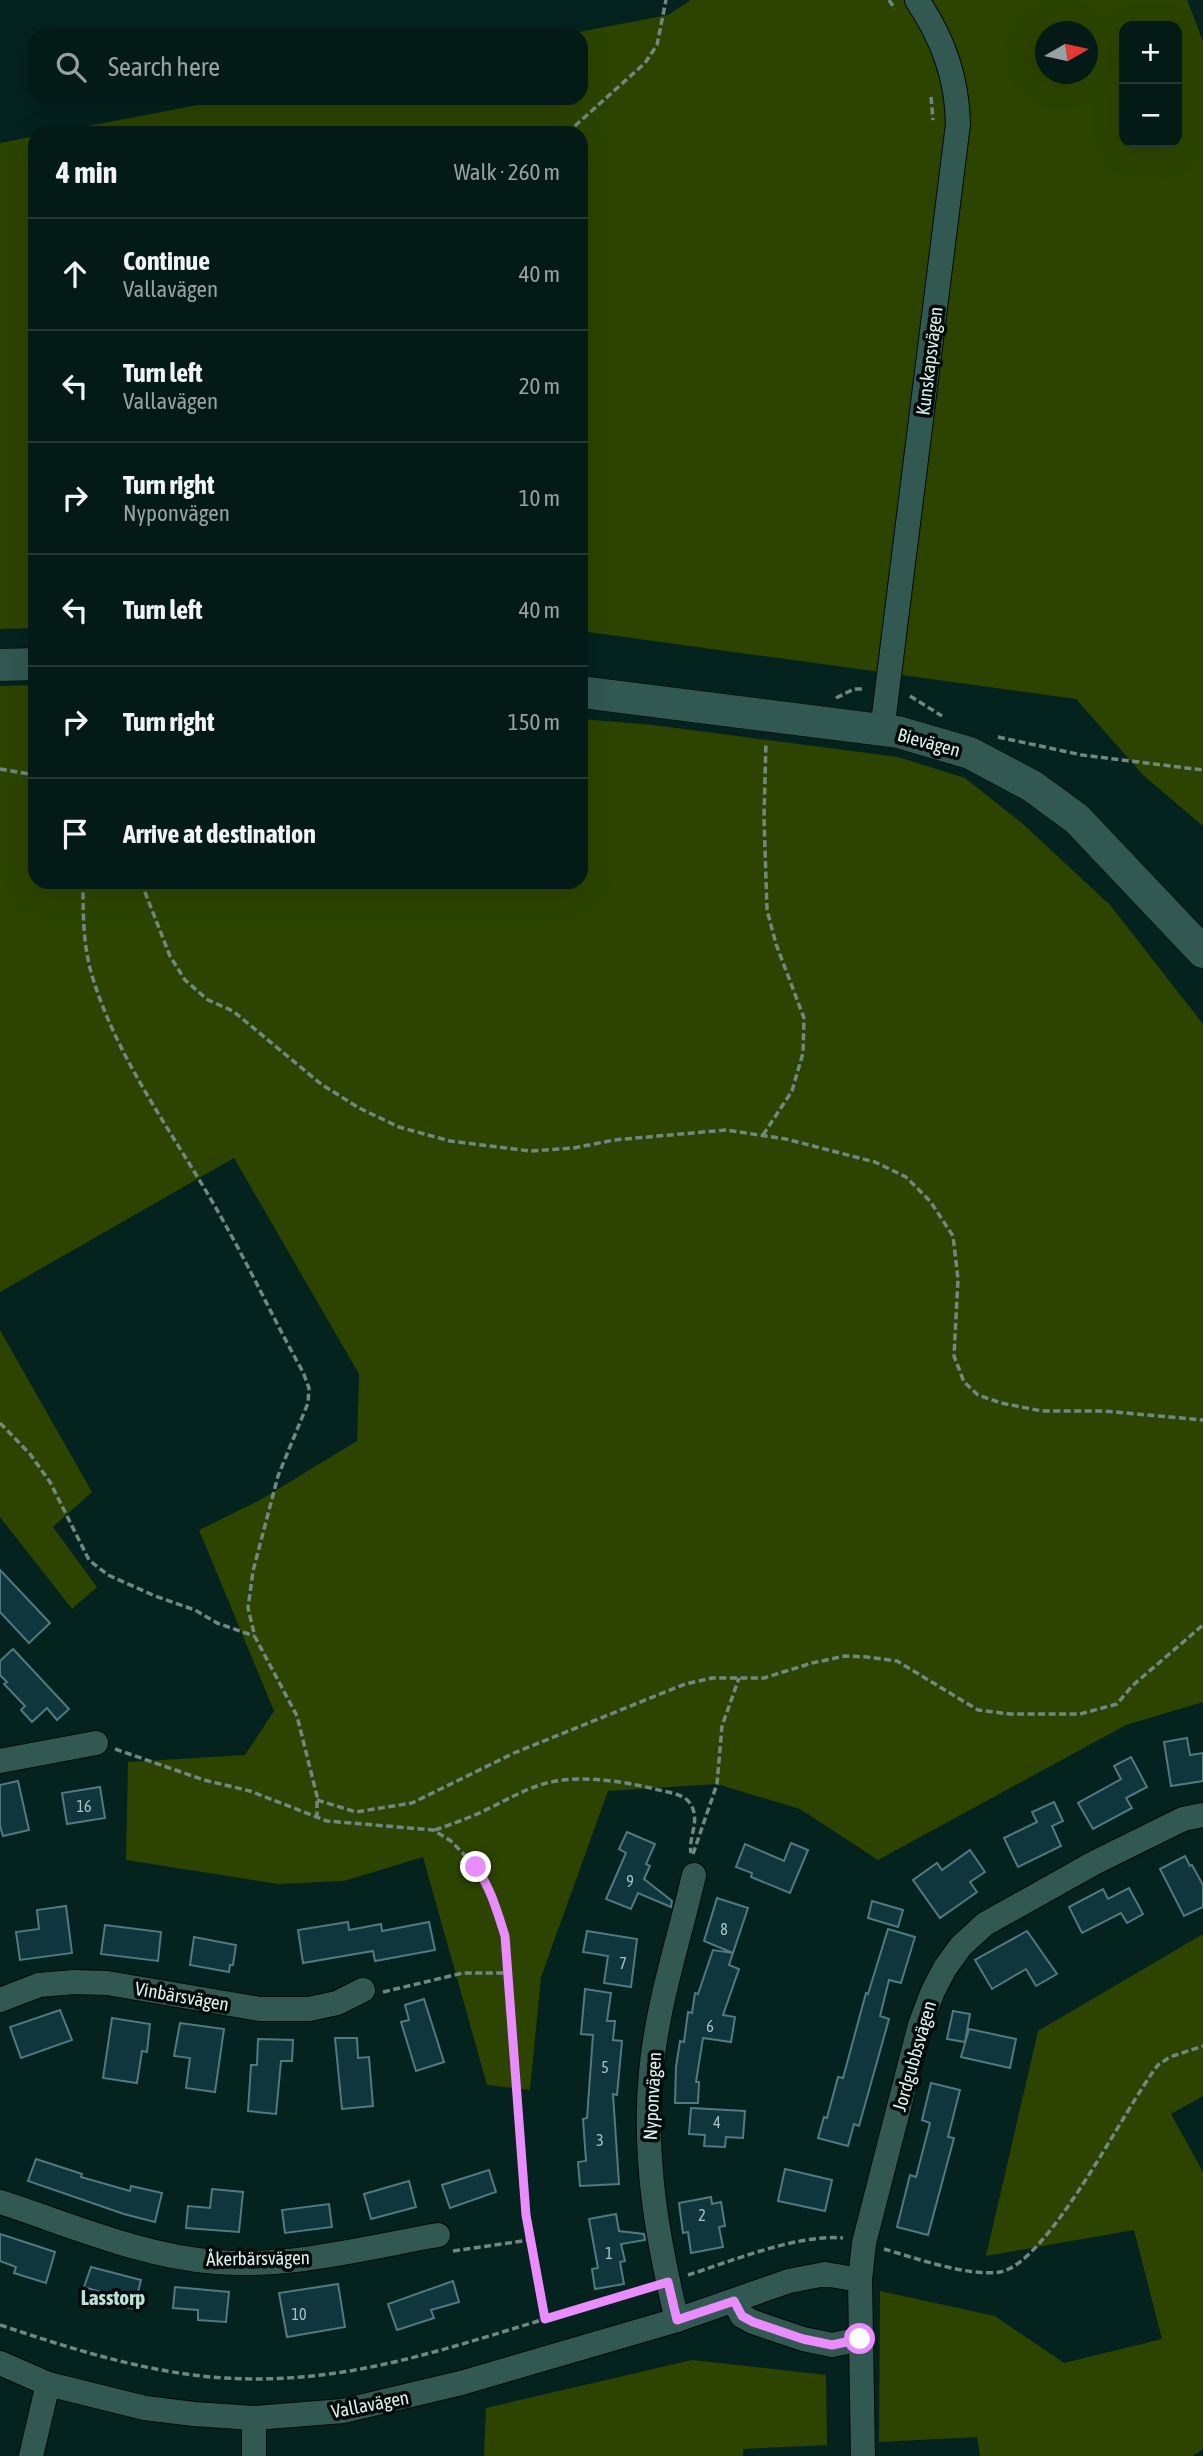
<!DOCTYPE html>
<meta charset="utf-8">
<style>
:root{--surface:#031a16;--page:#0d231f;--text:#f1f3f6;--muted:#97a1a1;--line:#243835}
body{margin:0;font-family:"Asap Condensed",sans-serif;background:var(--page);color:var(--text)}
.controls{position:absolute;right:21px;top:21px;display:grid;overflow:hidden;border-radius:14px;box-shadow:0 7px 28px #0002}
.controls button{width:63px;height:63px;display:grid;place-items:center;padding:0;border:0;border-bottom:2px solid var(--line);background:var(--surface);color:var(--text);font:35px sans-serif}
.compass{position:absolute;left:1035px;top:21px;width:63px;height:63px;border-radius:50%;background:var(--surface);box-shadow:0 7px 28px #0002;rotate:81deg}
.stop{position:absolute;width:21px;height:21px;margin:-16px;border:5px solid #e98dfe;border-radius:50%;background:#fff}
.stop.end{background:#e98dfe;border-color:#fff;box-shadow:0 2px 7px #0008}
.list{margin:0;padding:0;list-style:none}
h2{display:flex;justify-content:space-between;align-items:center;height:91px;margin:0;padding:0 28px;font-size:30px}
h2 small{font-size:23px;font-weight:400;color:var(--muted)}
.list li{display:grid;grid-template-columns:46px 1fr auto;gap:21px;align-items:center;box-sizing:border-box;height:112px;padding:0 28px;border-top:2px solid var(--line)}
.list b{display:block;font-size:26px;white-space:nowrap}
.list p{margin:0;font-size:23px;white-space:nowrap;color:var(--muted)}
.list em{font-size:23px;font-style:normal;color:var(--muted)}
.icon{flex:none;width:38px;height:38px;fill:none;stroke:currentColor;stroke-width:2;stroke-linecap:round;stroke-linejoin:round}
.map{position:relative;flex:none;width:1203px;height:2456px;overflow:hidden}
.search{position:absolute;background:var(--surface);box-shadow:0 7px 28px #0002;left:28px;top:28px;width:560px;height:77px;display:flex;align-items:center;gap:18px;box-sizing:border-box;padding:0 24px;border-radius:21px;color:var(--muted);font-size:26px}
.panel{position:absolute;background:var(--surface);box-shadow:0 7px 28px #0002;left:28px;top:126px;width:560px;height:763px;border-radius:21px}
.map>svg:first-child{display:block}
.green{fill:#2c4400;fill-rule:evenodd}
.building{fill:#0e363c;stroke:#527980;stroke-width:2}
.lines{fill:none;stroke-linecap:round;stroke-linejoin:round}
.minor-casing{stroke:#000a08;stroke-width:26}
.tertiary-casing{stroke:#000a08;stroke-width:33}
.path{stroke:#6f8884;stroke-width:3.5;stroke-dasharray:7 3.5;stroke-linecap:butt}
.minor{stroke:#325852;stroke-width:24}
.tertiary{stroke:#325852;stroke-width:32}
.route{stroke:#e98dfe;stroke-width:9}
.labels{text-anchor:middle;stroke-width:7;stroke-linejoin:round;paint-order:stroke}
.number-label{font-size:16px;fill:#a8c2c0}
.street-label{font-size:19px;fill:#dcf0ec;stroke:#000a08}
.neighbourhood-label{font-size:21px;font-weight:bold;fill:#b8e2da;stroke:#000a08}
</style>
<div class="map">
<svg width="1203" height="2456" viewBox="0 0 1203 2456">
<rect width="100%" height="100%" fill="#04221e"/>
<g class="green">
<path d="M691,0h496l16,41v785l-60,-51 -67,-76 -495,-68v-498h-529l182,-35h347v-63h-18l105,-20zM1124,26h53v116h-53zM1046,32h42v42h-42z"/>
<path d="M35,136v492l-35,1v-486z"/>
<path d="M35,685v197h546v-163l72,6 245,32 67,21 58,46 87,81 93,119v678l-77,23 -248,135 -78,-51 -83,-25 -109,7 -67,186 -11,113 -43,-5 -64,-228 -79,24 -66,3 -152,-24 2,-98 117,-7 29,-44 -75,-181 61,-30 97,-59 2,-67 -125,-216 -234,134v-606z"/>
<path d="M0,1330l92,162 -39,35 44,60 -25,22 -72,-92z"/>
<path d="M1203,1934v162l-32,18 32,58v277l-10,7h-213l-3,-19 -98,5 1,-151 115,25 69,47 98,-24 -28,-109 -148,26 52,-225z"/>
<path d="M692,2360l134,15 1,70 -84,4v7h-259l2,-48z"/>
</g>
<g class="building">
<path d="M0,1570l50,53 -21,20 -29,-31z"/>
<path d="M13,1649l56,60 -12,11 -10,-12 -15,14 -11,-12 4,-4 -21,-22 3,-2 -7,-7v-14z"/>
<path d="M1187,1738l3,17 13,-2v28l-32,5 -7,-44z"/>
<path d="M1131,1757l16,30 -21,11 6,10 -39,21 -15,-26 43,-24 -7,-13z"/>
<path d="M18,1781l11,49 -26,6 -3,-10v-41z"/>
<path d="M100,1787l5,31 -38,6 -5,-31z"/>
<path d="M1054,1802l9,19 -11,5 9,20 -43,21 -14,-29 33,-16 -5,-10z"/>
<path d="M627,1832l28,12 -9,20 4,2 -6,13 28,22 -1,6 -33,-14 -7,16 -25,-10 20,-46 -7,-4z"/>
<path d="M791,1843l17,7 -18,43 -39,-16 1,-4 -16,-6 9,-23 39,17z"/>
<path d="M970,1850l15,22 -15,10 7,10 -37,26 -27,-38 24,-17 5,7z"/>
<path d="M1185,1856l5,10 2,-1 11,20v22l-19,9 -24,-47z"/>
<path d="M1129,1888l14,26 -16,9 -6,-10 -39,20 -13,-26 34,-18 5,10z"/>
<path d="M717,1898l31,10 -19,57 10,4 -16,46 12,2 -4,25 -28,-4 -7,44h3l-1,21h-23l1,-36 4,-26 4,1 4,-30 4,1 3,-20 3,1 15,-44 20,3 -29,-12z"/>
<path d="M872,1901l31,9 -5,17 -30,-9z"/>
<path d="M66,1906l6,47 -52,7 -4,-28 23,-3 -2,-19z"/>
<path d="M348,1922l1,8 32,-6 1,7 47,-9 6,28 -60,11 -2,-10 -70,12 -5,-33z"/>
<path d="M105,1925l56,7 -3,29 -57,-7z"/>
<path d="M888,1929l27,8 -14,46 -12,-3 -9,36 9,3 -30,107 -5,-2 -6,22 -30,-8 6,-21 3,1 11,-41 5,1 23,-85 2,1z"/>
<path d="M587,1931l50,8 -6,48 -27,-4 4,-27 -25,-4z"/>
<path d="M1027,1931l30,43 -21,12 -10,-17 -34,20 -17,-29z"/>
<path d="M194,1937l42,8 -3,20h-3l-1,7 -39,-7z"/>
<path d="M585,1989l26,4 -4,28h8l-2,19 9,1 -5,54 -4,-1 6,90 -39,2 -2,-24 8,-1 -3,-42 4,-1 6,-83 -12,-1z"/>
<path d="M424,1999l20,63 -28,9 -15,-49 8,-2 -4,-15z"/>
<path d="M60,2010l12,30 -51,18 -11,-31z"/>
<path d="M953,2011l17,3 -5,28 -18,-3z"/>
<path d="M112,2018l38,6 -3,28 -5,-1 -5,32 -34,-5z"/>
<path d="M180,2023l44,6 -9,63 -29,-4 4,-30 -16,-2z"/>
<path d="M969,2029l47,10 -6,29 -49,-11z"/>
<path d="M335,2038h22l1,20 11,-1 4,49 -31,3z"/>
<path d="M258,2039l35,1 -1,21h-11l-5,53 -28,-3 3,-46h6z"/>
<path d="M931,2083l29,7 -12,47 6,1 -26,97 -31,-8 13,-52 6,2 14,-54 -8,-3z"/>
<path d="M691,2108l54,3 -2,27 -17,-1 -1,10 -21,-1 1,-11 -16,-1z"/>
<path d="M36,2159l46,15 -1,3 49,14 1,-5 31,7 -7,29 -31,-8 -96,-33z"/>
<path d="M785,2169l47,11 -7,31 -47,-10z"/>
<path d="M489,2170l7,22 -46,16 -8,-23z"/>
<path d="M409,2181l7,26 -45,12 -7,-25z"/>
<path d="M212,2189l31,3 -4,40 -53,-4 2,-22 22,2z"/>
<path d="M711,2197l1,7 9,-2 4,24 -6,1 4,20 -32,6 -3,-21 -5,1 -4,-30z"/>
<path d="M329,2204l3,23 -47,6 -3,-23z"/>
<path d="M616,2214l3,17 25,3 1,6 -24,4 4,17 -5,1 4,22 -29,5 -3,-20 6,-1 -9,-49z"/>
<path d="M0,2234l55,18 -9,31 -32,-10 2,-6 -16,-6z"/>
<path d="M91,2267l50,13 -7,29 -29,-7 2,-8 -23,-7z"/>
<path d="M453,2281l6,21 -28,8 3,8 -37,12 -9,-26z"/>
<path d="M338,2284l7,43 -58,10 -8,-44z"/>
<path d="M175,2287l54,5 -3,30 -28,-2v-10l-25,-2z"/>
</g>
<g class="lines">
<g class="minor-casing">
<g id="minor">
<path d="M882,731l76,-607c-1,-47 -15,-85 -41,-124"/>
<path d="M0,1761l96,-18"/>
<path d="M0,2000l39,-15 35,-3 33,1 153,26h49l28,-6 26,-13"/>
<path d="M0,2202c71,23 141,54 216,60 75,6 148,-14 222,-27"/>
<path d="M734,2301l8,15 11,6 50,17 29,6 28,-6"/>
<path d="M677,2320c-20,-82 -34,-163 -26,-248 6,-67 28,-132 43,-197"/>
<path d="M0,2363l48,21 97,24 49,6 60,4 89,-7 118,-28 216,-63 112,-39 36,-7 35,6"/>
<path d="M31,2456l17,-72"/>
<path d="M254,2456v-38"/>
<path d="M863,2456l-3,-176 4,-37 56,-218 13,-34 12,-23 16,-22 24,-22 109,-61 89,-44 20,-4"/>
</g>
</g>
<g class="tertiary-casing">
<g id="tertiary">
<path d="M0,665l35,-1"/>
<path d="M581,692l317,40 72,21 62,33 45,33 126,133"/>
</g>
</g>
<g class="path">
<path d="M889,0l6,9"/>
<path d="M931,97l2,23"/>
<path d="M567,133l78,-70 12,-18 9,-45"/>
<path d="M910,696l32,20"/>
<path d="M836,698l18,-9h11"/>
<path d="M998,737l84,18 121,15"/>
<path d="M0,769l35,6"/>
<path d="M83,882c0,30 0,61 8,90 26,91 90,171 135,254 27,48 50,98 77,146l6,16 -1,15 -30,73 -25,95 -5,37 7,29 42,79 20,80v22"/>
<path d="M141,882l29,74 15,24 23,20 25,11 88,73 38,24 40,19 51,14 80,10 44,-3 40,-8 112,-10 60,9 89,23 31,15 24,24 23,35 5,43 -4,77 10,26 14,13 23,8 41,8h62l99,9"/>
<path d="M763,1135l29,-44 11,-38 1,-35 -28,-74 -9,-34 -3,-93 2,-75"/>
<path d="M0,1423l30,31 20,28 39,78 19,15 47,21 40,14 22,13 37,13"/>
<path d="M115,1749l89,31 46,11 77,30 106,9 18,11 25,26 11,15 6,16 12,38 14,166 3,79 4,34 19,104"/>
<path d="M317,1800l39,12 56,-9 102,-50 171,-69 27,-6h52l48,-15 33,-7 22,1 30,4 81,49 32,4h70l37,-10 15,-18 71,-61"/>
<path d="M435,1830c11,-4 23,-8 35,-13 25,-10 47,-25 73,-33 34,-10 78,-3 112,5 10,3 27,4 34,13 13,17 -1,34 2,51"/>
<path d="M693,1854l24,-70 5,-58 17,-48"/>
<path d="M383,1992l80,-19h45"/>
<path d="M884,2249c31,9 85,28 116,23 49,-9 125,-165 158,-207l12,-8 33,-11"/>
<path d="M453,2251l77,-11"/>
<path d="M688,2275c44,-14 109,-41 155,-37"/>
<path d="M0,2325c66,22 132,43 201,51 123,13 219,-19 334,-54 37,-12 76,-21 113,-33"/>
</g>
<use href="#minor" class="minor"/>
<use href="#tertiary" class="tertiary"/>
</g>
<g class="lines">
<path class="route" d="M476,1867c15,22 21,44 29,69l21,279 19,104 123,-37 9,38 57,-19 8,15 11,6 50,17 29,6 28,-6"/>
</g>
<g class="labels">
<g class="number-label">
<text x="84" y="1812">16</text>
<text x="630" y="1887">9</text>
<text x="724" y="1935">8</text>
<text x="623" y="1969">7</text>
<text x="710" y="2032">6</text>
<text x="605" y="2073">5</text>
<text x="717" y="2128">4</text>
<text x="600" y="2146">3</text>
<text x="702" y="2221">2</text>
<text x="609" y="2259">1</text>
<text x="299" y="2320">10</text>
</g>
<g class="street-label">
<text transform="translate(929 361) rotate(-83)" y="7">Kunskapsvägen</text>
<text transform="translate(929 742) rotate(15)" y="7">Bievägen</text>
<text transform="translate(182 1996) rotate(10)" y="7">Vinbärsvägen</text>
<text transform="translate(914 2056) rotate(-74)" y="7">Jordgubbsvägen</text>
<text transform="translate(652 2096) rotate(-87)" y="7">Nyponvägen</text>
<text transform="translate(258 2258) rotate(-1)" y="7">Åkerbärsvägen</text>
<text transform="translate(370 2404) rotate(-11)" y="7">Vallavägen</text>
</g>
<g class="neighbourhood-label">
<text x="113" y="2305">Lasstorp</text>
</g>
</g>
</svg>
<div class="controls">
<button>+</button>
<button>−</button>
</div>
<svg class="compass" viewBox="-18 -18 36 36"><path d="M0-13l5 13h-10z" fill="#e53935"/><path d="M0 13l5-13h-10z" fill="#97a1a1"/></svg>
<div class="stop" style="left:860px;top:2339px"></div>
<div class="stop end" style="left:476px;top:1867px"></div>
<div class="search"><svg class="icon" aria-label="search" viewBox="0 0 24 24"><circle cx="10" cy="10" r="6"/><path d="M15 15l6 6"/></svg>Search here</div>
<section class="panel">
<h2>4 min<small>Walk · 260 m</small></h2>
<ul class="list">
<li><svg class="icon" aria-label="ahead" viewBox="0 0 24 24"><path d="M12 20V5M6 11l6-6 6 6"/></svg><div><b>Continue</b><p>Vallavägen</p></div><em>40 m</em></li>
<li><svg class="icon" aria-label="left" viewBox="0 0 24 24"><path d="M17 20v-9H6M10 6l-5 5 5 5"/></svg><div><b>Turn left</b><p>Vallavägen</p></div><em>20 m</em></li>
<li><svg class="icon" aria-label="right" viewBox="0 0 24 24"><path d="M7 20v-9h11M14 6l5 5-5 5"/></svg><div><b>Turn right</b><p>Nyponvägen</p></div><em>10 m</em></li>
<li><svg class="icon" aria-label="left" viewBox="0 0 24 24"><path d="M17 20v-9H6M10 6l-5 5 5 5"/></svg><div><b>Turn left</b></div><em>40 m</em></li>
<li><svg class="icon" aria-label="right" viewBox="0 0 24 24"><path d="M7 20v-9h11M14 6l5 5-5 5"/></svg><div><b>Turn right</b></div><em>150 m</em></li>
<li><svg class="icon" aria-label="arrive" viewBox="0 0 24 24"><path d="M6 21V4h12l-3 4 3 4H6"/></svg><div><b>Arrive at destination</b></div></li>
</ul>
</section>
</div>
